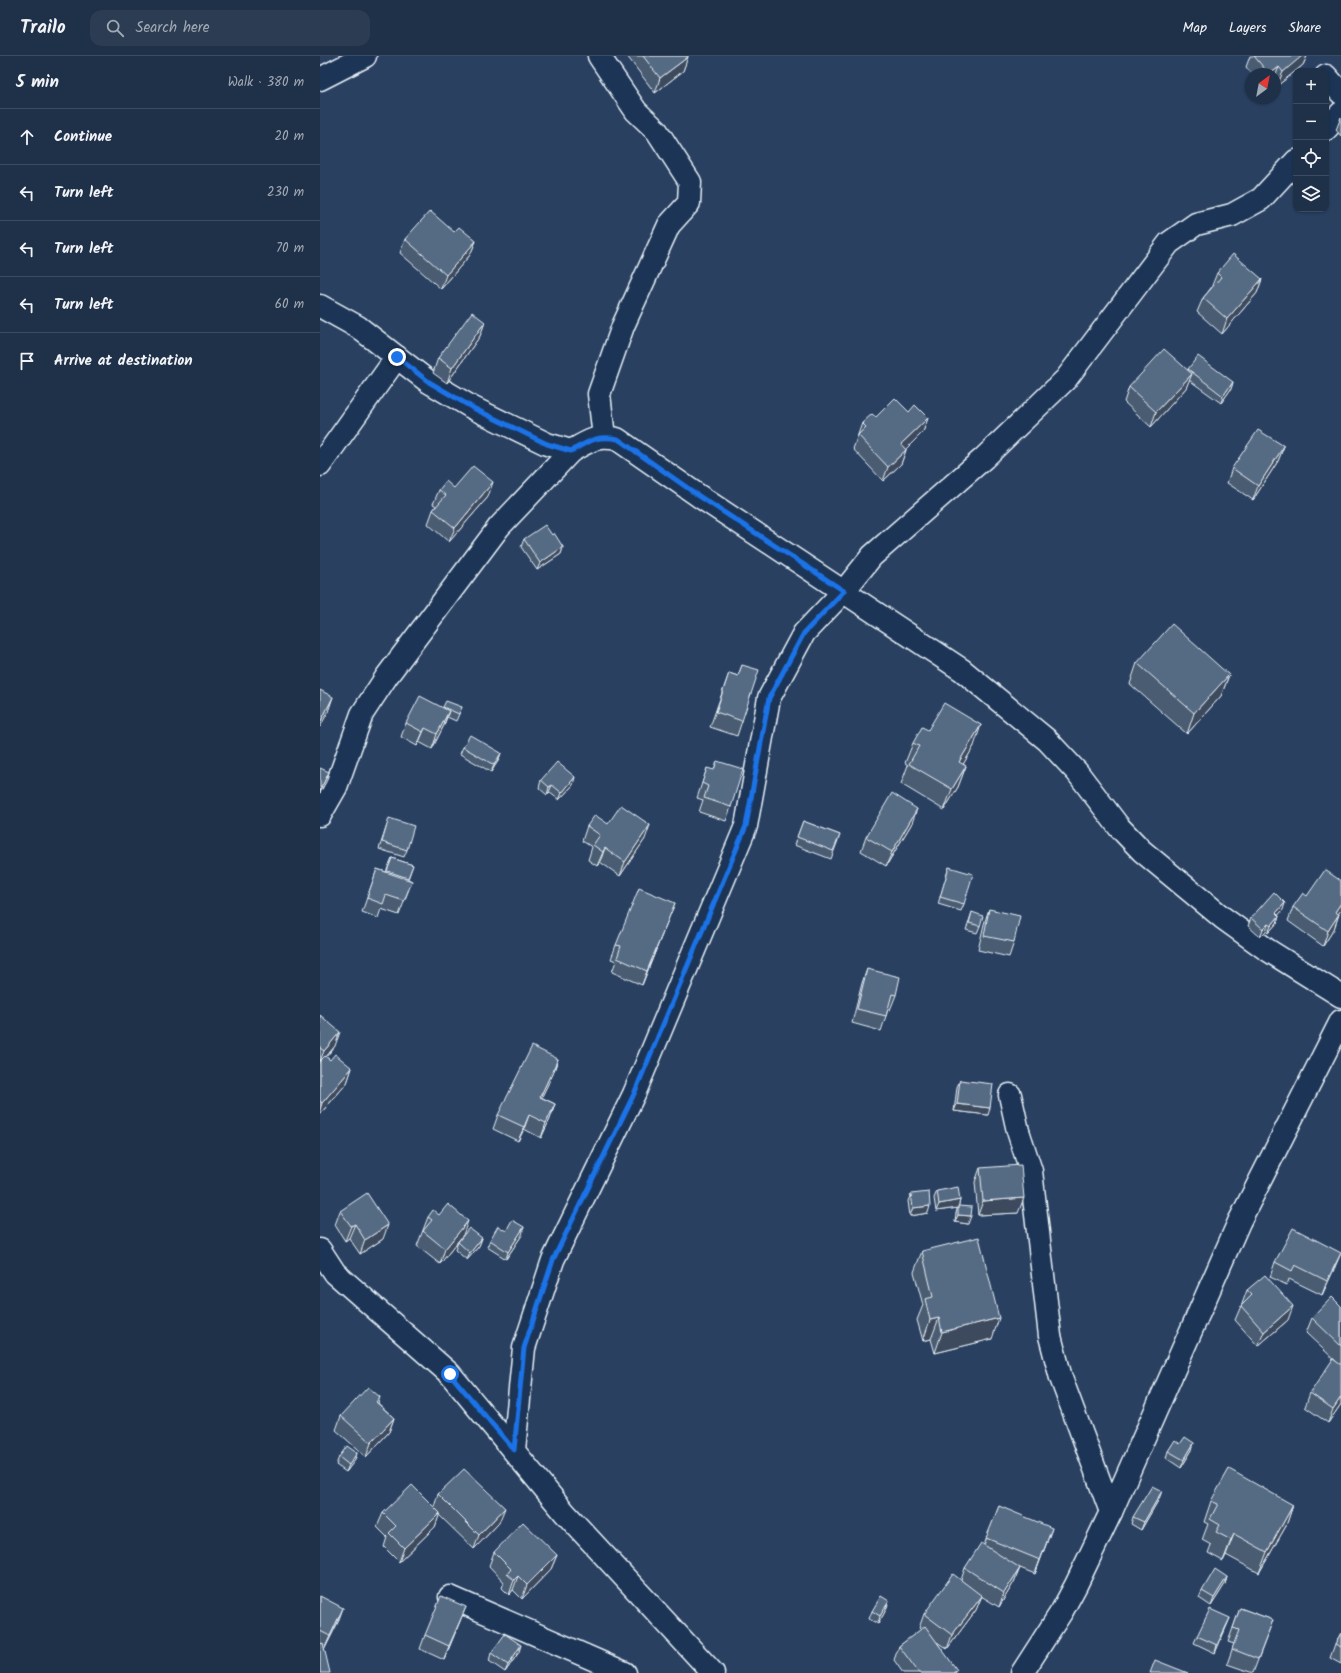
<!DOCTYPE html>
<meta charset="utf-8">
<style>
:root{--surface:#1f3049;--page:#2c3c53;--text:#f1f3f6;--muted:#a1a9b4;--line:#3c4b61}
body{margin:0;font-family:Kalam,sans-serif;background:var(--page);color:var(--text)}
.controls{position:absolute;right:12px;top:12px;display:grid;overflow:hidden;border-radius:8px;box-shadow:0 1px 3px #0004}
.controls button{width:36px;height:36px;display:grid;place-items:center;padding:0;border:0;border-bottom:1px solid var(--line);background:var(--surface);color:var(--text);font:20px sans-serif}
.compass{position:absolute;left:925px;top:12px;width:36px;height:36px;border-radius:50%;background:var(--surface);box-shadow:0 1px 3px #0004;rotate:32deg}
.stop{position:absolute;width:12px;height:12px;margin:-9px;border:3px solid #1a73e8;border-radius:50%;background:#fff}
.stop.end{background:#1a73e8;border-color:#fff;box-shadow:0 1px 4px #0008}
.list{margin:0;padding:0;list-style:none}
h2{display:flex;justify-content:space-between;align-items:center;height:52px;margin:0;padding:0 16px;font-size:17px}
h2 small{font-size:13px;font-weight:400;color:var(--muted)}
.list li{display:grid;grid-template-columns:26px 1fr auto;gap:12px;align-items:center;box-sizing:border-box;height:56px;padding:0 16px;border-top:1px solid var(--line)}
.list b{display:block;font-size:15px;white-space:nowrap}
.list em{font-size:13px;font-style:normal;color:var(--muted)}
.icon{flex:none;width:22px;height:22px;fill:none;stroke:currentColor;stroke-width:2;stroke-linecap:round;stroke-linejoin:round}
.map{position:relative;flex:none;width:1021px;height:1617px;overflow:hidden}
header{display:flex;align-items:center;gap:24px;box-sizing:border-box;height:56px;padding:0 20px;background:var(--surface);border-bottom:1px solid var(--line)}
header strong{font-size:19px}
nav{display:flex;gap:22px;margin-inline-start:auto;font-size:14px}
.search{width:280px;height:36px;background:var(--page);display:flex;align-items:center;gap:10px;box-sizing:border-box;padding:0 14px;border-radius:12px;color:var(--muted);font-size:15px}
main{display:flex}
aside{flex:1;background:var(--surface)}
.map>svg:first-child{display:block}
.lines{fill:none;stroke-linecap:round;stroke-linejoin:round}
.street-casing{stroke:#e8f1f8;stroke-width:25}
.secondary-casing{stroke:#e8f1f8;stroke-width:25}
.street{stroke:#1d3557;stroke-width:22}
.secondary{stroke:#1d3557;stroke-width:22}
.wall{fill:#495b71;stroke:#e8f1f8}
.shaded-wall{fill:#3c4a5c;stroke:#e8f1f8}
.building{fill:#556a83;stroke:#e8f1f8}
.route{stroke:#1a73e8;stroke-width:5}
</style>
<header>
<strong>Trailo</strong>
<div class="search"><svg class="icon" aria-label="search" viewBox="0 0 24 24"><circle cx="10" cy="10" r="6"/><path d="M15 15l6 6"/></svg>Search here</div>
<nav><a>Map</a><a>Layers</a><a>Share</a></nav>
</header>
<main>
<aside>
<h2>5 min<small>Walk · 380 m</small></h2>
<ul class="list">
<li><svg class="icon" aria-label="ahead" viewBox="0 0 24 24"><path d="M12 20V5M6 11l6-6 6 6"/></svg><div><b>Continue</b></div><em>20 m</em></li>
<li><svg class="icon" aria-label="left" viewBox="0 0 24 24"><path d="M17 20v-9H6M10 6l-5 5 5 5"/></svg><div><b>Turn left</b></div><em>230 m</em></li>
<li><svg class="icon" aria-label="left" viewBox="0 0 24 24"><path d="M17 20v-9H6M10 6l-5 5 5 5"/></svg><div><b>Turn left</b></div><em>70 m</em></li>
<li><svg class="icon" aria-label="left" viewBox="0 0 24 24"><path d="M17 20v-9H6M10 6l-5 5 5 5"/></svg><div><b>Turn left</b></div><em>60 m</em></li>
<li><svg class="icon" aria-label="arrive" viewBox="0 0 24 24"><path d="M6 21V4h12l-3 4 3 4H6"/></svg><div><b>Arrive at destination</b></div></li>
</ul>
</aside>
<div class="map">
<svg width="1021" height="1617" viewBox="0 0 1021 1617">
<rect width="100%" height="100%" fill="#294061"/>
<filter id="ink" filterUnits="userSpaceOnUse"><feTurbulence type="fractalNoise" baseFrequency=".025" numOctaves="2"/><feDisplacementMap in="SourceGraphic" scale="8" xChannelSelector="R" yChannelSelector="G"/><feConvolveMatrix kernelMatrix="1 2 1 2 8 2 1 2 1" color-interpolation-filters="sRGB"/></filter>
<g filter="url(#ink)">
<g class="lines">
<g class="street-casing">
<g id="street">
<path d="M279,0l37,55 21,20 33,51 -1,21 -20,22 -46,101 -24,68 5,43"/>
<path d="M1006,20l15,17"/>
<path d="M0,23l45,-23"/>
<path d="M1006,73l15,-16"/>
<path d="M0,250l38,21 71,55 44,26 74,36 24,7c19,-10 24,-16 46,-12l82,57 263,174 85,70 30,32 42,55 23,24 81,67 43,31 75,47"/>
<path d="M0,409l77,-108"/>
<path d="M0,759l16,-28 26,-73 25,-38 112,-149 72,-76"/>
<path d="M690,1039l8,36 13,40 19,165 11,42 50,134"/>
<path d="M0,1194l15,23 115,101 115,139 148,160"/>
<path d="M194,1394l10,-102 29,-88 81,-166 112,-268 23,-128 35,-65 40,-42 28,-35 112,-98 82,-79 103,-136 27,-19 36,-9 29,-16 35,-38"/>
<path d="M130,1541l175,76"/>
</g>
</g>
<g class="secondary-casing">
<path id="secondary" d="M702,1617l40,-62 14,-26 35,-73 128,-290 102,-201"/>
</g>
<use href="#street" class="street"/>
<use href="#secondary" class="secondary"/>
</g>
<g class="wall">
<path d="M307,0h61l-5,15 -28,22z"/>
<path d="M930,0h57l-4,9 -26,21 -2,-3v-9h-23l-6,-7z"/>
<path d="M1021,61v19l-5,-6z"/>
<path d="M85,183l71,2 -6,14 -29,34 -41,-36z"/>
<path d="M897,217l45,6 -5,14 -35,41 -25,-22 6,-14 8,-10z"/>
<path d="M165,266l-5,14 -33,47 -14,-10 5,-15z"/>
<path d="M868,313l45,13 -2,7 -10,14 -32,-23 -3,8 -35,39 -27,-25 5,-15 59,-16z"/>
<path d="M589,356l19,6 -5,14 -17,17v1l-5,14 -18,17 -30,-32 9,-26 14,-6z"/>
<path d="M964,390l-6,15 -25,39 -26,-17 5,-15z"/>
<path d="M134,432l34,9 -39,45 -21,-18 5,-14 3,-4 -3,-2 6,-14z"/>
<path d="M232,479l11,12 -2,7 -24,16 -16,-23 3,-8z"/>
<path d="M817,607l92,12 -8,21 -34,38 -57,-50z"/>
<path d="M422,609v56l-5,15 -27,-9 19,-54 9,3z"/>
<path d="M142,651l-6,14 -9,-4 -3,8 -12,24 -13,-7 -2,4 -16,-9 5,-14 37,-15z"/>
<path d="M608,674l46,16 -11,18 3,2 -8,21 -14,23 -43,-26 7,-19 -3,-2 8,-20z"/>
<path d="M143,691l38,6 -3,8 -7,11 -31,-18z"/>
<path d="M387,712l24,39 -5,14 -27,-9 4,-12 -6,-2z"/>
<path d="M221,724l32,5 -14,15 -10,-8 -2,3 -8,-7z"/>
<path d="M483,765l37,14 -9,24 -37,-14z"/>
<path d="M592,767l-26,43 -25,-15 5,-14z"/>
<path d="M288,768l37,15 -25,37 -20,-14 -3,4 -9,-6 4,-13 -10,-6 5,-15z"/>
<path d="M67,769l20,25 -3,7 -25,-8z"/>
<path d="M72,802l21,7 -5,14 4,2 -13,34 -18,-6 -3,9 -16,-6 15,-43 9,3z"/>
<path d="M629,811l15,37 -3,7 -23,-7z"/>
<path d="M1021,825v29l-3,4h1l-5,15 -11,17 -35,-25 5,-14 14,-11z"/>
<path d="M669,853l25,33 -5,15 -31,-7 6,-26z"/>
<path d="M963,854l-5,5 1,1 -2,7 -9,10 -2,-2 -6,6 -12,-11 3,-8z"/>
<path d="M652,856l8,14 -3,7 -11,-3z"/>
<path d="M349,861l-27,68 -30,-13 4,-11 -5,-2 5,-14z"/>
<path d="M547,913l29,26 -6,15 -2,-1 -2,7 -5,15 -29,-8 10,-40z"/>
<path d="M0,959l15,31 -9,11 4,3 22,8 -5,15 -27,31z"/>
<path d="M238,1003l-5,15 -12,23 14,7 -5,15 -9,19 -17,-9 -6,12 -25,-12 5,-14z"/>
<path d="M640,1024l28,35 -34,-4 3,-24z"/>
<path d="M660,1112l38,45 -40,2 -3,-33z"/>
<path d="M617,1135l23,9 -2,8 -22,3 -2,-13z"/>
<path d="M591,1138l17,19 -18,3 -2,-15z"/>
<path d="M638,1150l10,18 -13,-2 1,-9z"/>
<path d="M20,1155l43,28 -23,15 -11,-16 -4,3 -10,-16z"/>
<path d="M108,1161l35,18 -23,29 -23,-18z"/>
<path d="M186,1175l16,4 -16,24 -19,-12 3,-7z"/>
<path d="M162,1182l-3,8 -12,14 -12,-10 3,-8z"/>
<path d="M602,1195l70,88 -57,14 -4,-14 -8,2 -6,-21 6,-15 -9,-33z"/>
<path d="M955,1206l60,5 -13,28 -33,-16 -2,6 -17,-8z"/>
<path d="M927,1234l41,30 -30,26 -23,-26 6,-14 1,-2z"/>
<path d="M1021,1250v57l-1,1 1,40 -13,19 -23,-16 5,-14 29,-29 -33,-31 6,-15z"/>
<path d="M60,1341l-2,6 16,15 -5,14 -23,25 -30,-27 5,-14z"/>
<path d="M872,1394l-11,18 -15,-10 2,-7z"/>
<path d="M37,1397l-2,7 -9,12 -10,-7 3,-8z"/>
<path d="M118,1438l61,29 -25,26 -35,-34 -4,12 -36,35 -15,-15 3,-10 -10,-10 6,-14 51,-6z"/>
<path d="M839,1443l-18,31 -10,-6 2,-7z"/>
<path d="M891,1445l82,4 -7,21 -27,47 -33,-18 -3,6 -15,-8 3,-8 -9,-5 6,-16 -4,-2z"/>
<path d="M679,1450l48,36 -12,32 -15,-6 -6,14 -15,25 -18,-11 -5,14 -29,39 -10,-7 19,31h-53l-9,-13 5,-14 22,-16 -2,-2 5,-14 37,-34 4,-12 19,-23z"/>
<path d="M174,1496l63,3 -6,14 -29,30 -9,-9 -4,5 -7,-7 2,-6 -15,-16z"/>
<path d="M907,1521l-2,7 -14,22 -12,-8 3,-7z"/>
<path d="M0,1540l18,26 -14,28 -4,23z"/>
<path d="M567,1552l-9,16 -9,-5 3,-8z"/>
<path d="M920,1552l33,12 -20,53 -26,-9 7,-20 -6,-2z"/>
<path d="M910,1562l-15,35 -21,-10 3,-7z"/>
<path d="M140,1565l-16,39 -24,-11 5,-14z"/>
<path d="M1021,1577v31l-11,-6 5,-14z"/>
<path d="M199,1596l-14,20 -16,-11 2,-8z"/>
</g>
<g class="shaded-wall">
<path d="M981,0h6l-4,9 -26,21 6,-14z"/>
<path d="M368,1l-5,14 -28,22 5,-15z"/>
<path d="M959,11l-4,10v-3h-5z"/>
<path d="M156,185l-6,14 -29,34 5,-14z"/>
<path d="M942,223l-5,14 -35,41 5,-15z"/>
<path d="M165,266l-5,14 -33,47 5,-15z"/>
<path d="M872,318l-6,14 -35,39 5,-15z"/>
<path d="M913,326l-2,7 -10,14 2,-7z"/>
<path d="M608,362l-5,14 -27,27 5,-15z"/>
<path d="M964,390l-6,15 -25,39 5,-14z"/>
<path d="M586,394l-5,14 -18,17 5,-14z"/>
<path d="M173,426l-5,15 -39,45 6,-14z"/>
<path d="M243,491l-2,7 -24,16 3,-7z"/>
<path d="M909,619l-8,21 -34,38 7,-21z"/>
<path d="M13,641l-5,15 -8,15v-4z"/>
<path d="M129,655l-5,14 -12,24 5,-15z"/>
<path d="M661,669l-7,21 -22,37 7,-21z"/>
<path d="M105,672l-6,14 -2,4 6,-14z"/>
<path d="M181,697l-3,8 -7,11 3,-7z"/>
<path d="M646,710l-8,21 -14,23 8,-21z"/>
<path d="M9,716l-2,8 -7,13 1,-5z"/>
<path d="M255,721l-2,8 -14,15 3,-7z"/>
<path d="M232,729l-3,7 -2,3 2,-8z"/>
<path d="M597,753l-5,14 -26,43 6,-14z"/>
<path d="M330,769l-5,14 -25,37 5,-14z"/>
<path d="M285,792l-5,14 -3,4 6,-14z"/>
<path d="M355,847l-6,14 -27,68 5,-14z"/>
<path d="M965,847l-2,7 -9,10 2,-7z"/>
<path d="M1021,847v7l-11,16 5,-14z"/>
<path d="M1019,858l-5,15 -11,17 5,-15z"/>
<path d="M959,860l-2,7 -9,10 3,-7z"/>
<path d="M948,868l-2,7 -6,6 3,-8z"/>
<path d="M20,976l-5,14 -15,18v-3l4,-10z"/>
<path d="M238,1003l-5,15 -18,37 5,-14z"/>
<path d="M32,1012l-5,15 -27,31v-4l2,-7z"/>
<path d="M235,1048l-5,15 -9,19 5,-15z"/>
<path d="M637,1048l33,4 -2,7 -34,-4z"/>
<path d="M209,1059l-5,14 -6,12 6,-14z"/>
<path d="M704,1142l-6,15 -40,2 5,-14z"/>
<path d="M640,1144l-2,8 -22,3 3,-7z"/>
<path d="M610,1150l-2,7 -18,3 3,-8z"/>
<path d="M638,1159l13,1 -3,8 -13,-2z"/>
<path d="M148,1165l-5,14 -23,29 5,-15z"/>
<path d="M35,1168l-6,14 -4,3 6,-15z"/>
<path d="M68,1169l-5,14 -23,15 5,-14z"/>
<path d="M204,1171l-2,8 -16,24 2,-7z"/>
<path d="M162,1182l-3,8 -12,14 3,-7z"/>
<path d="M1021,1197l-6,14 -13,28 5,-14z"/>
<path d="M973,1250l-5,14 -30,26 6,-14z"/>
<path d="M619,1262l-8,21 -8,2 7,-21z"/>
<path d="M679,1262l-7,21 -57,14 7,-21z"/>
<path d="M1021,1341v7l-13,19 5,-14z"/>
<path d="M74,1362l-5,14 -23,25 5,-14z"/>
<path d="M874,1387l-2,7 -11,18 3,-8z"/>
<path d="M37,1397l-2,7 -9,12 3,-7z"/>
<path d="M842,1435l-3,8 -18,31 3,-8z"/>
<path d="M973,1449l-7,21 -27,47 8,-21z"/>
<path d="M185,1452l-6,15 -25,26 5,-14z"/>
<path d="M120,1457l-5,14 -36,35 5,-14z"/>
<path d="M732,1472l-5,14 -12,32 5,-14z"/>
<path d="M914,1478l-8,21 -3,6 8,-21z"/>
<path d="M237,1499l-6,14 -29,30 5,-14z"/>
<path d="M700,1512l-6,14 -15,25 5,-14z"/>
<path d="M198,1520l-5,14 -4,5 5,-15z"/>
<path d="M907,1521l-2,7 -14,22 3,-8z"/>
<path d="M662,1540l-6,14 -29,39 5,-14z"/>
<path d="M569,1545l-2,7 -9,16 2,-8z"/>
<path d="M146,1551l-6,14 -16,39 5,-14z"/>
<path d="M23,1552l-5,14 -14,28 6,-14z"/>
<path d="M910,1562l-15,35 2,-8z"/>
<path d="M201,1589l-2,7 -14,20 3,-7z"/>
</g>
<g class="building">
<path d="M323,0h45v1l-28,21z"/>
<path d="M934,0h48l-19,16 -4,-5 -9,7h-1z"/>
<path d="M110,155l24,21 5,-5 17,14 -30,34 -41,-36z"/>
<path d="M913,198l29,25 -35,40 -24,-21 18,-21 -4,-4z"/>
<path d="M152,256l13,10 -33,46 -14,-10z"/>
<path d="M844,293l28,25 -36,38 -27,-25z"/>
<path d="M878,300l35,26 -10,14 -35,-27z"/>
<path d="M575,342l14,14 6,-7 13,13 -27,26 5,6 -18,17 -30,-32 8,-8 -4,-4 10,-9 4,3z"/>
<path d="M938,374l26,16 -26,40 -26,-18z"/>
<path d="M153,410l20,16 -38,46 -22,-18 13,-15 -7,-5 7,-9 8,7z"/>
<path d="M225,469l7,10 2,-2 9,14 -23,16 -16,-24z"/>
<path d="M852,568l57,51 -35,38 -57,-50z"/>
<path d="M422,609l17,5 -17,51 -26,-9 13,-39 9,3z"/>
<path d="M0,634l13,7 -13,26z"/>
<path d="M100,640l29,15 -12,23 -12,-6 -2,4 -17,-9z"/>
<path d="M126,645l16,6 -3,7 -16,-7z"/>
<path d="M624,647l37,22 -22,37 7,4 -14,23 -43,-25 10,-18 -6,-3 9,-16 6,3z"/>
<path d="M150,679l31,18 -7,12 -31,-18z"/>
<path d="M397,705l26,8 -12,38 -27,-9 4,-12 -6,-3 5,-15 7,2z"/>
<path d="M237,706l18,15 -13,16 -10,-8 -3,2 -8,-7z"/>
<path d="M0,712l9,4 -8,16h-1z"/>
<path d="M572,737l25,16 -25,43 -26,-15z"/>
<path d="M301,749l29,20 -25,37 -20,-14 -2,4 -10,-7 7,-10 -13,-9 8,-11 13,9z"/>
<path d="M69,762l25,8 -7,24 -25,-8z"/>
<path d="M483,765l37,14 -7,16 -36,-14z"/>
<path d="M72,802l21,7 -5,13 -21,-7z"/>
<path d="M629,811l24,7 -9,30 -24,-7z"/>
<path d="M57,813l35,12 -8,20 -18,-6 -3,9 -16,-6z"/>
<path d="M1005,814l16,11v22l-6,9 4,2 -11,17 -35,-24 10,-14 4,3z"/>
<path d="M319,832l36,15 -28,68 -30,-13 4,-12 -5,-1z"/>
<path d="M954,836l11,11 -9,10 3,3 -8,10 -3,-2 -5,5 -12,-11z"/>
<path d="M669,853l31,7 -6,26 -30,-6z"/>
<path d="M652,856l11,4 -3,10 -11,-3z"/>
<path d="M547,913l33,8 -4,18 -4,-1 -6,22 -29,-7z"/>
<path d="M0,959l20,17 -16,19 -4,-3z"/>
<path d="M212,990l26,13 -18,38 15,7 -9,19 -17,-8 -5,12 -26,-12z"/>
<path d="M15,998l17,14 -30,35 -2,-2v-40l5,-5 5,4z"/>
<path d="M640,1024l33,4 -3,24 -33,-4z"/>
<path d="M701,1109l3,33 -41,3 -3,-33z"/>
<path d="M638,1131l2,13 -21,4 -2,-13z"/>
<path d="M609,1136l1,14 -17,2 -2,-14z"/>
<path d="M47,1137l21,32 -23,15 -10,-16 -4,2 -11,-15z"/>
<path d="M128,1148l20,17 -23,28 -22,-18 9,-11 -4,-3 5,-7 6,5z"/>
<path d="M638,1150l14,1 -1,9 -13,-1z"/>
<path d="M192,1164l12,7 -16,25 -18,-12 8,-14 8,5z"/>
<path d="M149,1172l13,10 -12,15 -12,-11z"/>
<path d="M973,1172l48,25 -14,28 -32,-16 -3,6 -17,-9z"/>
<path d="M659,1181l20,81 -57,14 -3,-14 -9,2 -5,-21 8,-2 -11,-46z"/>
<path d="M945,1219l28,31 -29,26 -23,-26 11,-11 -5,-5z"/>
<path d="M1012,1241l9,9v40l-29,-28z"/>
<path d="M1013,1303l8,6v32l-8,12 -23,-16z"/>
<path d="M48,1331l12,10 -4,5 18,16 -23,25 -30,-27z"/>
<path d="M865,1381l9,6 -10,17 -16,-9 7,-11 5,4z"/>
<path d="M27,1390l10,7 -8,12 -10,-8z"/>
<path d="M144,1413l41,39 -26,27 -41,-41z"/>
<path d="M909,1413l64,36 -26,47 -33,-18 -3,6 -15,-8 4,-7 -10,-6 8,-15 -7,-3z"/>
<path d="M92,1429l28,28 -36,35 -15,-15 7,-7 -13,-13z"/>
<path d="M832,1430l10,5 -18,31 -11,-5z"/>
<path d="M679,1450l53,22 -12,32 -54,-22z"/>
<path d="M203,1466l34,33 -30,30 -9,-9 -4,4 -7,-6 4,-5 -17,-17z"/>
<path d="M661,1487l39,25 -16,25 -39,-25z"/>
<path d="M895,1513l12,8 -13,21 -12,-7z"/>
<path d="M633,1518l29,22 -30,39 -28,-21z"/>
<path d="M0,1540l23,12 -13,28 -10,-5z"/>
<path d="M121,1540l25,11 -17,39 -24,-11z"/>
<path d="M561,1540l8,5 -9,15 -8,-5z"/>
<path d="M920,1552l33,12 -15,39 -26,-10 7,-19 -6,-2z"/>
<path d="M890,1553l20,9 -13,27 -20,-9z"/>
<path d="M605,1570l32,44 -4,3h-34l-20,-27z"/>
<path d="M1021,1577v14l-6,-3z"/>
<path d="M185,1578l16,11 -13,20 -17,-12z"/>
<path d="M3,1587l7,30h-10v-29z"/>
<path d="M835,1604l33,13h-38z"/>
</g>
</g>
<g class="lines" filter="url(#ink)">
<path class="route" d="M77,301l32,25 44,26 74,36 24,7c19,-10 24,-16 47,-12l81,57 145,95 -40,42 -35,65 -23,128 -112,268 -81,166 -29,88 -10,102 -64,-76"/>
</g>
</svg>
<div class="controls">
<button>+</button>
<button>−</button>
<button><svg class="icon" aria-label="locate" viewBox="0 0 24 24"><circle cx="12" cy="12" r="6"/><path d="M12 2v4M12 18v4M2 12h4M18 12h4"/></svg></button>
<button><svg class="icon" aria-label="layers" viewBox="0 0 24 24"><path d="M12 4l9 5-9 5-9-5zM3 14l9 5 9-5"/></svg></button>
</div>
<svg class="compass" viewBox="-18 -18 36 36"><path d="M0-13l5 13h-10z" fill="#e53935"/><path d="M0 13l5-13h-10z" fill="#a1a9b4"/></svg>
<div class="stop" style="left:130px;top:1318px"></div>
<div class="stop end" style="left:77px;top:301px"></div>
</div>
</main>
